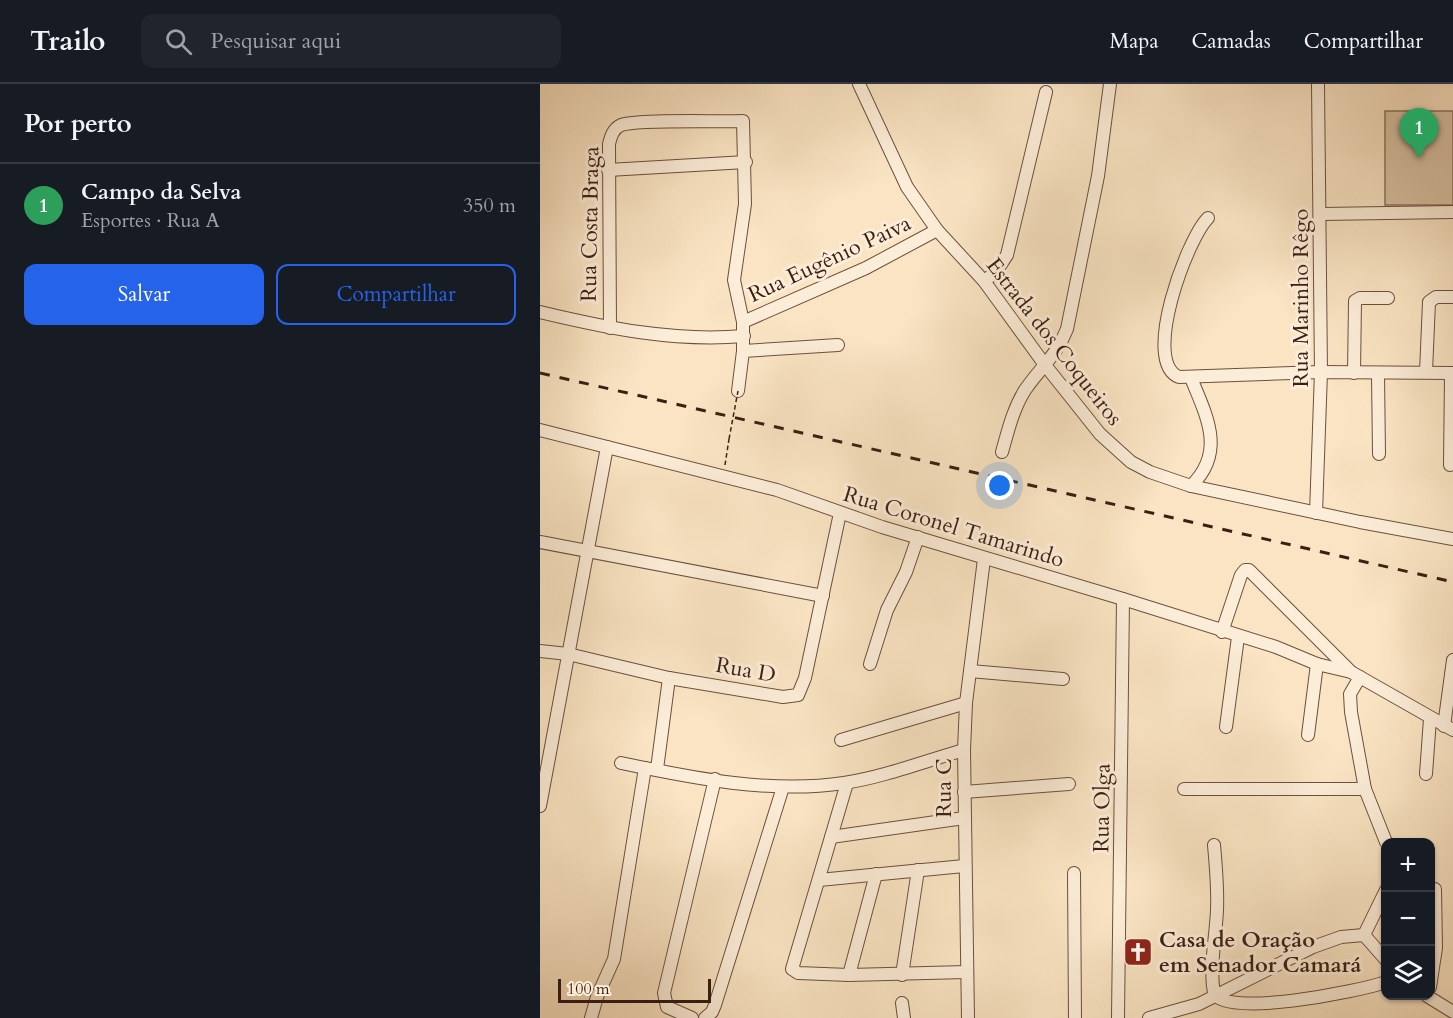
<!DOCTYPE html>
<html lang="pt">
<meta charset="utf-8">
<style>
:root{--surface:#171b24;--page:#20242c;--text:#f1f3f6;--muted:#9ea1a6;--line:#363941;--accent:#2563eb}
body{margin:0;font-family:Cardo,serif;background:var(--page);color:var(--text)}
.controls{position:absolute;right:18px;bottom:18px;display:grid;overflow:hidden;border-radius:12px;box-shadow:0 2px 4px #0004}
.controls button{width:54px;height:54px;display:grid;place-items:center;padding:0;border:0;border-bottom:2px solid var(--line);background:var(--surface);color:var(--text);font:30px sans-serif}
.scale{position:absolute;left:18px;bottom:15px;width:153px;box-sizing:border-box;padding-left:6px;border:3px solid #3b1f13;border-top:0;font-size:16px;line-height:21px;white-space:nowrap;color:#3b1f13;-webkit-text-stroke:4px #fcedd8;paint-order:stroke}
.you{position:absolute;left:460px;top:402px;width:21px;height:21px;margin:-15px;border:4px solid #fff;border-radius:50%;background:#1a73e8;box-shadow:0 0 0 9px #1a73e833}
.badge{display:grid;place-items:center;width:39px;height:39px;border-radius:50%;background:var(--accent);color:#fff;font-size:20px;font-weight:700}
.pin{position:absolute;translate:-50% -50px;filter:drop-shadow(0 2px 3px #0008)}
.pin::after{content:'';position:absolute;top:32px;width:21px;height:18px;background:inherit;clip-path:polygon(0 0,100% 0,50% 100%)}
.list{margin:0;padding:0;list-style:none}
h2{display:flex;justify-content:space-between;align-items:center;height:78px;margin:0;padding:0 24px;font-size:26px}
h2 small{font-size:20px;font-weight:400;color:var(--muted)}
.list li{display:grid;grid-template-columns:39px 1fr auto;gap:18px;align-items:center;box-sizing:border-box;height:84px;padding:0 24px;border-top:2px solid var(--line)}
.list b{display:block;font-size:22px;white-space:nowrap}
.list p{margin:0;font-size:20px;white-space:nowrap;color:var(--muted)}
.list em{font-size:20px;font-style:normal;color:var(--muted)}
.actions{display:flex;gap:12px;padding:18px 24px}
.actions a{flex:1;padding:14px 0;border:2px solid var(--accent);border-radius:12px;text-align:center;font-size:21px;color:var(--accent)}
.actions .main{background:var(--accent);color:#fff}
.icon{flex:none;width:33px;height:33px;fill:none;stroke:currentColor;stroke-width:2;stroke-linecap:round;stroke-linejoin:round}
.map{position:relative;flex:none;width:913px;height:934px;overflow:hidden}
header{display:flex;align-items:center;gap:36px;box-sizing:border-box;height:84px;padding:0 30px;background:var(--surface);border-bottom:2px solid var(--line)}
header strong{font-size:28px}
nav{display:flex;gap:33px;margin-inline-start:auto;font-size:21px}
.search{width:420px;height:54px;background:var(--page);display:flex;align-items:center;gap:15px;box-sizing:border-box;padding:0 21px;border-radius:12px;color:var(--muted);font-size:22px}
main{display:flex}
aside{flex:1;background:var(--surface)}
.map>svg:first-child{display:block}
.grass{fill:#dac3a5;stroke:#8a715c;stroke-width:1.5}
.lines{fill:none;stroke-linecap:round;stroke-linejoin:round}
.minor-casing{stroke:#6b503f;stroke-width:14}
.path{stroke:#3b1f13;stroke-width:1.5;stroke-dasharray:4.5 3;stroke-linecap:butt}
.minor{stroke:#fcedd8;stroke-width:12}
.rail{stroke:#3b1f13;stroke-width:3;stroke-dasharray:10 10;stroke-linecap:butt}
.path-bridge{stroke:#3b1f13;stroke-width:1.5;stroke-dasharray:4.5 3;stroke-linecap:butt}
.labels{text-anchor:middle;stroke-width:6;stroke-linejoin:round;paint-order:stroke}
.street-label{font-size:22px;fill:#3b1f13;stroke:#fcedd8}
.poi-label{font-size:22px;font-weight:bold;fill:#3b1f13;stroke:#fcedd8;text-anchor:start}
</style>
<header>
<strong>Trailo</strong>
<div class="search"><svg class="icon" aria-label="search" viewBox="0 0 24 24"><circle cx="10" cy="10" r="6"/><path d="M15 15l6 6"/></svg>Pesquisar aqui</div>
<nav><a>Mapa</a><a>Camadas</a><a>Compartilhar</a></nav>
</header>
<main>
<aside>
<h2>Por perto<small></small></h2>
<ul class="list">
<li><span class="badge" style="background:#2e9e5b">1</span><div><b>Campo da Selva</b><p>Esportes · Rua A</p></div><em>350 m</em></li>
</ul>
<div class="actions"><a class="main">Salvar</a><a>Compartilhar</a></div>
</aside>
<div class="map">
<svg width="913" height="934" viewBox="0 0 913 934">
<rect width="100%" height="100%" fill="#fae4c3"/>
<filter id="stains"><feTurbulence type="fractalNoise" baseFrequency=".00333" numOctaves="4"/><feColorMatrix values="0 0 0 0 .2 0 0 0 0 .09 0 0 0 0 .02 0 0 0 .5 -.17"/></filter>
<radialGradient id="worn" r=".72"><stop offset=".6" stop-color="#630" stop-opacity="0"/><stop offset="1" stop-color="#630" stop-opacity=".3"/></radialGradient>
<rect class="grass" x="845" y="27" width="68" height="94"/>
<g class="lines">
<g class="minor-casing">
<g id="minor">
<path d="M319,0l48,103 30,43 47,51 61,84 55,69 31,28 19,10 41,14 169,36 93,17"/>
<path d="M68,86l138,-8"/>
<path d="M782,130l131,-2"/>
<path d="M668,134c-21,21 -67,144 -29,159l142,-5 132,1"/>
<path d="M444,197l11,-8 12,-18 39,-163"/>
<path d="M0,228c67,16 134,30 204,24"/>
<path d="M70,244l-1,-184c2,-8 4,-15 12,-19 15,-6 100,-3 122,-4l2,83 -11,76 9,42"/>
<path d="M298,261l-95,6v-29l123,-54 71,-38"/>
<path d="M886,288l3,-70 7,-5h17"/>
<path d="M814,289l1,-72 5,-3h28"/>
<path d="M838,290l1,80"/>
<path d="M651,294c16,39 35,74 0,108"/>
<path d="M198,307l5,-40"/>
<path d="M0,346l237,60 105,37 241,72 153,48 41,17 34,8"/>
<path d="M462,368c6,-21 11,-43 23,-62 15,-22 32,-35 42,-61l31,-153 12,-92"/>
<path d="M910,381l1,-92"/>
<path d="M776,429l5,-141 -3,-288"/>
<path d="M0,458l283,54"/>
<path d="M682,548l19,-57 4,-5h4l102,102 102,58"/>
<path d="M0,567l28,3 101,24 114,19 15,-2 7,-17 35,-165"/>
<path d="M330,580l17,-54 19,-38 12,-35"/>
<path d="M430,587l93,8"/>
<path d="M820,593l-10,17 1,18 14,77 21,53"/>
<path d="M904,642l9,-66"/>
<path d="M686,643l12,-90"/>
<path d="M768,651l9,-71"/>
<path d="M301,656l125,-37"/>
<path d="M81,679c71,15 150,31 223,20 40,-6 81,-22 120,-33"/>
<path d="M117,685l12,-91"/>
<path d="M886,690l4,-55"/>
<path d="M307,699l-55,186 6,4 51,2 117,-3"/>
<path d="M644,705h181"/>
<path d="M424,708l105,-8"/>
<path d="M0,722l67,-359"/>
<path d="M291,753l133,-19"/>
<path d="M674,761c2,22 4,44 3,65 -1,27 -8,57 -3,83 10,25 143,-1 172,-11"/>
<path d="M534,789l1,145"/>
<path d="M279,796l145,-14"/>
<path d="M824,851l22,-45"/>
<path d="M824,851l22,25"/>
<path d="M309,891l27,-101"/>
<path d="M362,891l16,-105"/>
<path d="M890,903l6,-39 -1,-59"/>
<path d="M887,912l26,16"/>
<path d="M362,919l2,15"/>
<path d="M51,934l6,-21 17,-38 31,-191"/>
<path d="M152,934l-25,-11 -3,-14 51,-214"/>
<path d="M165,934l7,-6 3,-7 68,-218"/>
<path d="M428,934l-4,-268 2,-47 18,-144"/>
<path d="M578,934l5,-419"/>
<path d="M609,934l50,-14 114,-57 28,-10 23,-2"/>
</g>
</g>
<path class="path" d="M185,381l4,-26"/>
<use href="#minor" class="minor"/>
<path class="rail" d="M0,289l913,209"/>
<path class="path-bridge" d="M189,355l9,-48"/>
</g>
<defs>
<g id="church-square" transform="scale(1.5)"><rect x="-9" y="-9" width="18" height="18" rx="4" fill="#8f2418" stroke="#fcedd8"/><path d="M-1.2-6h2.4v3.5h3.3v2.4h-3.3V6h-2.4V-.1h-3.3v-2.4h3.3Z" fill="#fff"/></g>
</defs>
<g fill-rule="evenodd">
<use href="#church-square" x="598" y="868"/>
</g>
<g class="labels">
<g class="street-label">
<text transform="translate(49 140) rotate(-89)" y="8">Rua Costa Braga</text>
<text transform="translate(289 174) rotate(-25)" y="8">Rua Eugênio Paiva</text>
<text transform="translate(760 214) rotate(-90)" y="8">Rua Marinho Rêgo</text>
<text transform="translate(515 257) rotate(52)" y="8">Estrada dos Coqueiros</text>
<text transform="translate(414 442) rotate(17)" y="8">Rua Coronel Tamarindo</text>
<text transform="translate(206 585) rotate(10)" y="8">Rua D</text>
<text transform="translate(403 704) rotate(-90)" y="8">Rua C</text>
<text transform="translate(561 724) rotate(-89)" y="8">Rua Olga</text>
</g>
<g class="poi-label">
<text x="619" y="863">Casa de Oração<tspan x="619" dy="25">em Senador Camará</tspan></text>
</g>
</g>
<rect width="100%" height="100%" filter="url(#stains)"/>
<rect width="100%" height="100%" fill="url(#worn)"/>
</svg>
<div class="controls">
<button>+</button>
<button>−</button>
<button><svg class="icon" aria-label="layers" viewBox="0 0 24 24"><path d="M12 4l9 5-9 5-9-5zM3 14l9 5 9-5"/></svg></button>
</div>
<div class="scale">100 m</div>
<div class="you"></div>
<div class="pin badge" style="left:879px;top:74px;background:#2e9e5b">1</div>
</div>
</main>
